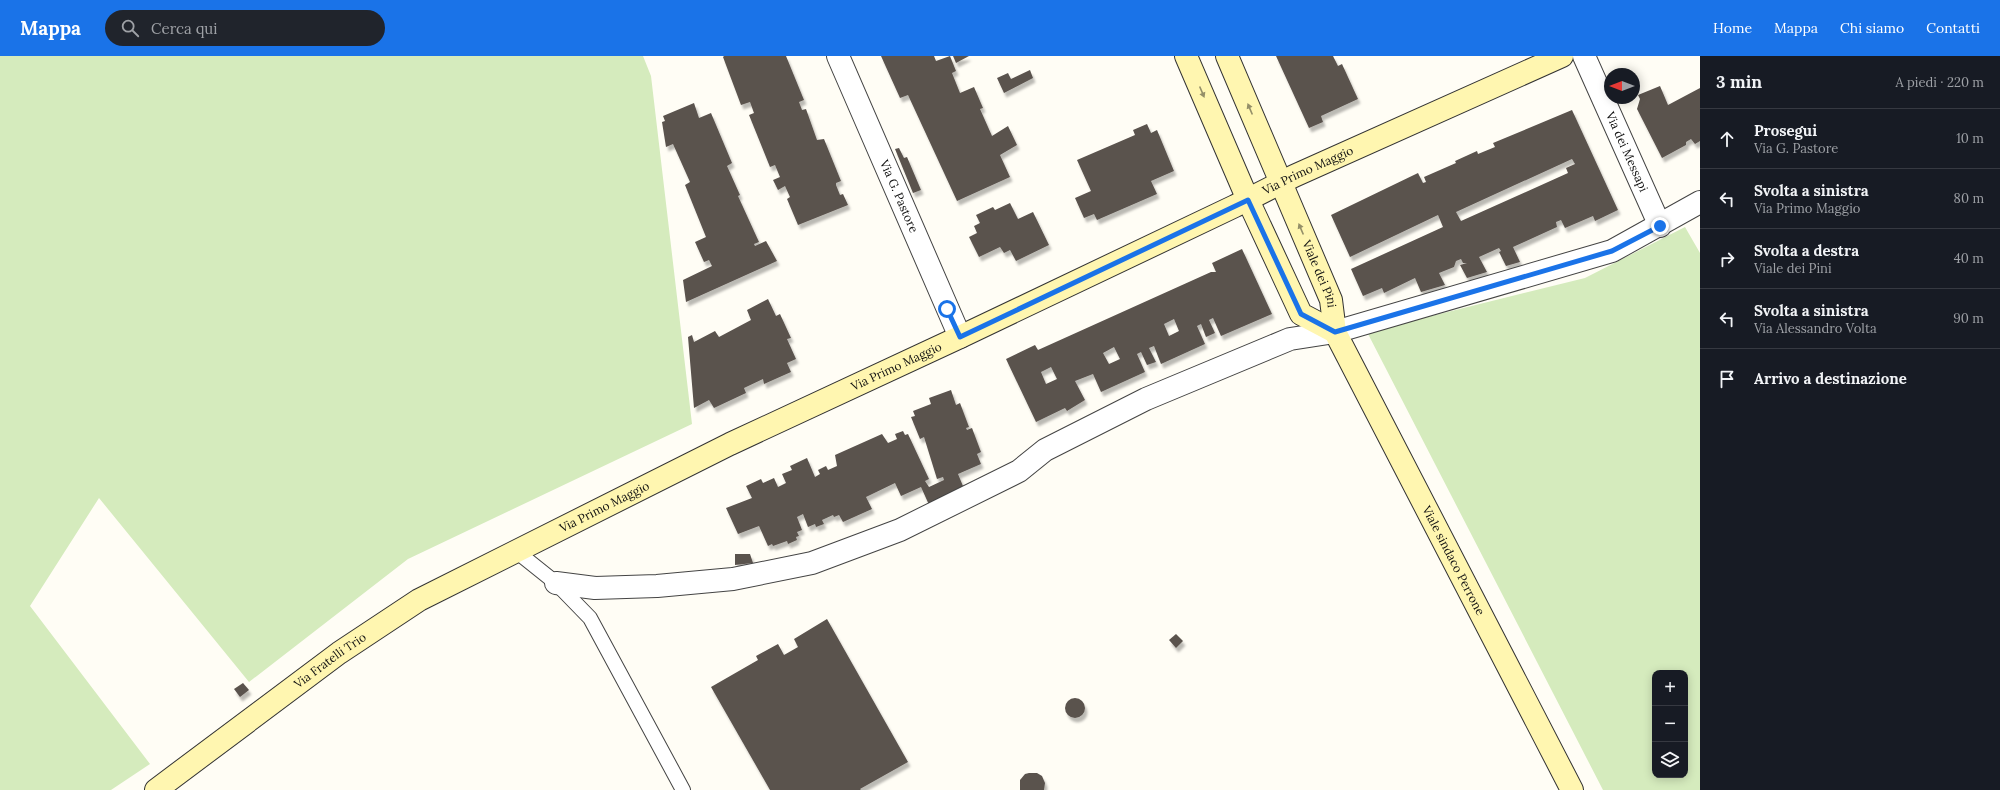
<!DOCTYPE html>
<html lang="it">
<meta charset="utf-8">
<style>
:root{--surface:#171b24;--page:#20242c;--text:#f1f3f6;--muted:#9ea1a6;--line:#363941;--accent:#1a73e8}
body{margin:0;font-family:Lora,serif;background:var(--page);color:var(--text)}
.controls{position:absolute;right:12px;bottom:12px;display:grid;overflow:hidden;border-radius:8px;box-shadow:0 2px 10px #0003}
.controls button{width:36px;height:36px;display:grid;place-items:center;padding:0;border:0;border-bottom:1px solid var(--line);background:var(--surface);color:var(--text);font:20px sans-serif}
.compass{position:absolute;left:1604px;top:12px;width:36px;height:36px;border-radius:50%;background:var(--surface);box-shadow:0 2px 10px #0003;rotate:270deg}
.stop{position:absolute;width:12px;height:12px;margin:-9px;border:3px solid #1a73e8;border-radius:50%;background:#fff}
.stop.end{background:#1a73e8;border-color:#fff;box-shadow:0 1px 4px #0008}
.list{margin:0;padding:0;list-style:none}
h2{display:flex;justify-content:space-between;align-items:center;height:52px;margin:0;padding:0 16px;font-size:17px}
h2 small{font-size:13px;font-weight:400;color:var(--muted)}
.list li{display:grid;grid-template-columns:26px 1fr auto;gap:12px;align-items:center;box-sizing:border-box;height:60px;padding:0 16px;border-top:1px solid var(--line)}
.list b{display:block;font-size:15px;white-space:nowrap}
.list p{margin:0;font-size:13px;white-space:nowrap;color:var(--muted)}
.list em{font-size:13px;font-style:normal;color:var(--muted)}
.icon{flex:none;width:22px;height:22px;fill:none;stroke:currentColor;stroke-width:2;stroke-linecap:round;stroke-linejoin:round}
.map{position:relative;flex:none;width:1700px;height:734px;overflow:hidden}
header{display:flex;align-items:center;gap:24px;box-sizing:border-box;height:56px;padding:0 20px;background:var(--accent);color:#fff}
header strong{font-size:19px}
nav{display:flex;gap:22px;margin-inline-start:auto;font-size:14px}
.search{width:280px;height:36px;background:var(--page);display:flex;align-items:center;gap:10px;box-sizing:border-box;padding:0 14px;border-radius:22px;color:var(--muted);font-size:15px}
main{display:flex}
aside{flex:1;background:var(--surface)}
.map>svg:first-child{display:block}
.green{fill:#d5ebbd;fill-rule:evenodd}
.building{fill:#5a524d;fill-rule:evenodd;filter:url(#shadow)}
.lines{fill:none;stroke-linecap:round;stroke-linejoin:round}
.lane-casing{stroke:#444;stroke-width:16}
.street-casing{stroke:#444;stroke-width:24}
.secondary-casing{stroke:#333;stroke-width:24}
.lane{stroke:#fff;stroke-width:14}
.street{stroke:#fff;stroke-width:22}
.secondary{stroke:#fff6b0;stroke-width:22}
.oneway{fill:#948f68}
.route{stroke:#1a73e8;stroke-width:5}
.labels{text-anchor:middle;stroke-width:4;stroke-linejoin:round;paint-order:stroke}
.street-label{font-size:12px;fill:#111;stroke:#fff}
</style>
<header>
<strong>Mappa</strong>
<div class="search"><svg class="icon" aria-label="search" viewBox="0 0 24 24"><circle cx="10" cy="10" r="6"/><path d="M15 15l6 6"/></svg>Cerca qui</div>
<nav><a>Home</a><a>Mappa</a><a>Chi siamo</a><a>Contatti</a></nav>
</header>
<main>
<div class="map">
<svg width="1700" height="734" viewBox="0 0 1700 734">
<defs>
<filter id="shadow"><feDropShadow dx="2.5" dy="4.5" stdDeviation="1" flood-color="#0004"/></filter>
</defs>
<rect width="100%" height="100%" fill="#fffdf5"/>
<g class="green">
<path d="M0,0h643l8,20 41,348 -284,135 -159,123 -150,-184 -69,108 120,158 -39,26h-111z"/>
<path d="M1685,171l15,26v537h-97l-236,-458 218,-54zM1655,617h30v102h-30z"/>
</g>
<g class="building">
<path d="M724,0h62l18,44 -5,2 3,8 4,-1 11,31 7,-1 17,42 -5,2v2l4,10 3,-1 5,11 -50,20 -11,-26 3,-2 -5,-11 -7,4 -5,-10 7,-3 -5,-12 -5,2 -21,-52 5,-2 -4,-11 -9,3 -18,-48z"/>
<path d="M881,0h53l2,5 14,-5 6,15 -4,2 8,20 14,-6 9,21 -3,1 12,27 16,-10 9,19 -17,10 10,22 -53,24 -49,-106 -8,3z"/>
<path d="M953,0h16l-13,7z"/>
<path d="M1276,0h57l5,10 4,-2 16,35 -37,17 2,6 -14,6z"/>
<path d="M1030,14l3,8 -29,15 -7,-15 11,-5 3,6z"/>
<path d="M1660,30l8,19 32,-17v53l-5,3 -4,-5 -5,3v3l-24,13 -25,-49 3,-10 -2,-4z"/>
<path d="M694,47l5,15 12,-5 21,50 -5,3 13,29 -2,1 21,46 -5,2 1,2 11,-5 11,20 -91,41 -3,-22 29,-14 -3,-6 -5,2 -9,-20 11,-5 -21,-52 5,-3 -17,-38 -7,3 -4,-25 3,-1 -2,-5z"/>
<path d="M1572,54l46,100 -23,11 -2,-5 -28,12 -4,-8 -5,2 1,5 -44,20 7,15 -14,4 -7,-14 2,-1 -2,-3 -20,9 8,15 -20,6 -7,-13 7,-2h-4l-2,-4 -5,2 -2,6 -15,6 6,12 -24,7 -6,-14 -31,15 -2,-5 -19,8 -12,-27 92,-42 -5,-12 -88,42 -19,-42 87,-42 5,10 3,-1 -2,-5 32,-14 -1,-2 22,-10 1,3 17,-7 -2,-4zM1572,103l3,5 -9,4 2,5 -107,48 -5,-9z"/>
<path d="M1147,68l4,9 6,-3 17,41 -23,10 6,13 -60,26 -3,-6 -10,4 -9,-20 16,-7 -14,-31 58,-25 -2,-5z"/>
<path d="M899,92l5,10 3,-1 14,33 -8,3 -18,-44z"/>
<path d="M1010,147l8,16 15,-7 16,33 -33,16 -6,-11 -6,3 -4,-6 -21,10 -10,-20 8,-4 -3,-7 6,-3 -4,-8 17,-8 2,3z"/>
<path d="M1242,193l30,65 -51,22 -8,-18 -4,2 6,13 -9,4 -5,-13 -4,2 8,18 -44,20 -7,-18 -5,2 7,14 -9,3 -6,-13 -4,2 8,18 -44,20 -8,-18 -18,7 10,19 -18,11 -2,-3 -29,14 -30,-63 29,-14 3,5 173,-78h5l-4,-9zM1174,263l5,12 -10,5 -5,-12zM1114,291l6,12 -11,5 -6,-11zM1051,311l6,12 -11,5 -5,-12z"/>
<path d="M768,243l8,17 4,-2 11,24 -4,1 9,20 -9,4 4,9 -27,12 -1,-5 -19,9 2,5 -32,15 -5,-8 -15,8 -6,-71 4,-2 2,7 21,-11 4,6 32,-17 -4,-10z"/>
<path d="M951,334l5,15 4,-2 9,24 -3,1 1,2 5,-2 9,24 -4,2 4,10 -23,10 7,17 -35,16 -9,-20 -20,9 -6,-13 -29,14 6,12 -29,13 -4,-7 -5,2 -1,-2 -11,5 2,4 -8,3 -1,-3 -7,3 -5,-13 -6,3 5,13 -5,2 2,4 -3,1 1,3 -9,4 -1,-3 -14,5 -1,-2 -4,2 -9,-20 -21,8 -12,-26 26,-10 -6,-12 15,-7 2,4 11,-5 4,9 8,-4 -4,-9 10,-4 -2,-4 17,-8 8,19 5,-3 -2,-4 8,-4 2,4 9,-4 -2,-11 47,-21 6,9 9,-4 -2,-5 8,-3 2,4 3,-1 21,45 -4,2 4,6 15,-7 -1,-3 -6,2 -13,-42 -4,2 -9,-22 4,-1 -2,-5 18,-7 -2,-6z"/>
<path d="M735,498h15l3,9 -18,2z"/>
<path d="M827,563l81,143 -48,27 1,1h-91l-59,-103 47,-27 -2,-4 22,-12 6,11 14,-8 -4,-8z"/>
<path d="M1176,578l7,7 -7,7 -7,-8z"/>
<path d="M243,627l6,7 -9,7 -6,-8z"/>
<circle cx="1075" cy="652" r="10"/>
<path d="M1029,717h8l5,3 3,7 -1,7h-24v-10l5,-6z"/>
</g>
<g class="lines">
<g class="lane-casing">
<path id="lane" d="M516,495l40,32 34,35 93,172"/>
</g>
<g class="street-casing">
<g id="street">
<path id="s1" d="M838,0l122,281"/>
<path id="s2" d="M1584,0l76,170"/>
<path d="M556,527l39,5 62,-2 76,-7 79,-16 88,-33 119,-59 26,-21 101,-51 144,-60 45,-7 277,-81 88,-49"/>
</g>
</g>
<g class="secondary-casing">
<g id="secondary">
<path d="M1186,0l62,144 53,114 34,18"/>
<path id="s3" d="M1227,0l104,244 4,32 237,458"/>
<path id="s4" d="M156,734l183,-137 80,-53 311,-156 230,-107 275,-131 59,-30 268,-120"/>
</g>
</g>
<use href="#lane" class="lane"/>
<use href="#street" class="street"/>
<use href="#secondary" class="secondary"/>
</g>
<defs><path id="oneway-solid" d="M-6-.8H1V-3.2L6.5 0L1 3.2V.8H-6Z"/></defs>
<g class="oneway">
<use href="#oneway-solid" transform="translate(1202 36) rotate(67)"/>
<use href="#oneway-solid" transform="translate(1250 53) rotate(-113)"/>
<use href="#oneway-solid" transform="translate(1301 173) rotate(-113)"/>
</g>
<g class="lines">
<path class="route" d="M947,253l13,28 288,-137 53,114 34,18 277,-81 48,-25"/>
</g>
<g class="labels">
<g class="street-label">
<text dy="4" stroke="none"><textPath href="#s2" startOffset="105">Via dei Messapi</textPath></text>
<text dy="4" stroke="none"><textPath href="#s4" startOffset="1312">Via Primo Maggio</textPath></text>
<text dy="4" stroke="none"><textPath href="#s1" startOffset="153">Via G. Pastore</textPath></text>
<text dy="4" stroke="none"><textPath href="#s3" startOffset="237">Viale dei Pini</textPath></text>
<text dy="4" stroke="none"><textPath href="#s4" startOffset="856">Via Primo Maggio</textPath></text>
<text dy="4" stroke="none"><textPath href="#s4" startOffset="532">Via Primo Maggio</textPath></text>
<text dy="4" stroke="none"><textPath href="#s3" startOffset="555">Viale sindaco Perrone</textPath></text>
<text dy="4" stroke="none"><textPath href="#s4" startOffset="217">Via Fratelli Trio</textPath></text>
</g>
</g>
</svg>
<div class="controls">
<button>+</button>
<button>−</button>
<button><svg class="icon" aria-label="layers" viewBox="0 0 24 24"><path d="M12 4l9 5-9 5-9-5zM3 14l9 5 9-5"/></svg></button>
</div>
<svg class="compass" viewBox="-18 -18 36 36"><path d="M0-13l5 13h-10z" fill="#e53935"/><path d="M0 13l5-13h-10z" fill="#9ea1a6"/></svg>
<div class="stop" style="left:947px;top:253px"></div>
<div class="stop end" style="left:1660px;top:170px"></div>
</div>
<aside>
<h2>3 min<small>A piedi · 220 m</small></h2>
<ul class="list">
<li><svg class="icon" aria-label="ahead" viewBox="0 0 24 24"><path d="M12 20V5M6 11l6-6 6 6"/></svg><div><b>Prosegui</b><p>Via G. Pastore</p></div><em>10 m</em></li>
<li><svg class="icon" aria-label="left" viewBox="0 0 24 24"><path d="M17 20v-9H6M10 6l-5 5 5 5"/></svg><div><b>Svolta a sinistra</b><p>Via Primo Maggio</p></div><em>80 m</em></li>
<li><svg class="icon" aria-label="right" viewBox="0 0 24 24"><path d="M7 20v-9h11M14 6l5 5-5 5"/></svg><div><b>Svolta a destra</b><p>Viale dei Pini</p></div><em>40 m</em></li>
<li><svg class="icon" aria-label="left" viewBox="0 0 24 24"><path d="M17 20v-9H6M10 6l-5 5 5 5"/></svg><div><b>Svolta a sinistra</b><p>Via Alessandro Volta</p></div><em>90 m</em></li>
<li><svg class="icon" aria-label="arrive" viewBox="0 0 24 24"><path d="M6 21V4h12l-3 4 3 4H6"/></svg><div><b>Arrivo a destinazione</b></div></li>
</ul>
</aside>
</main>
